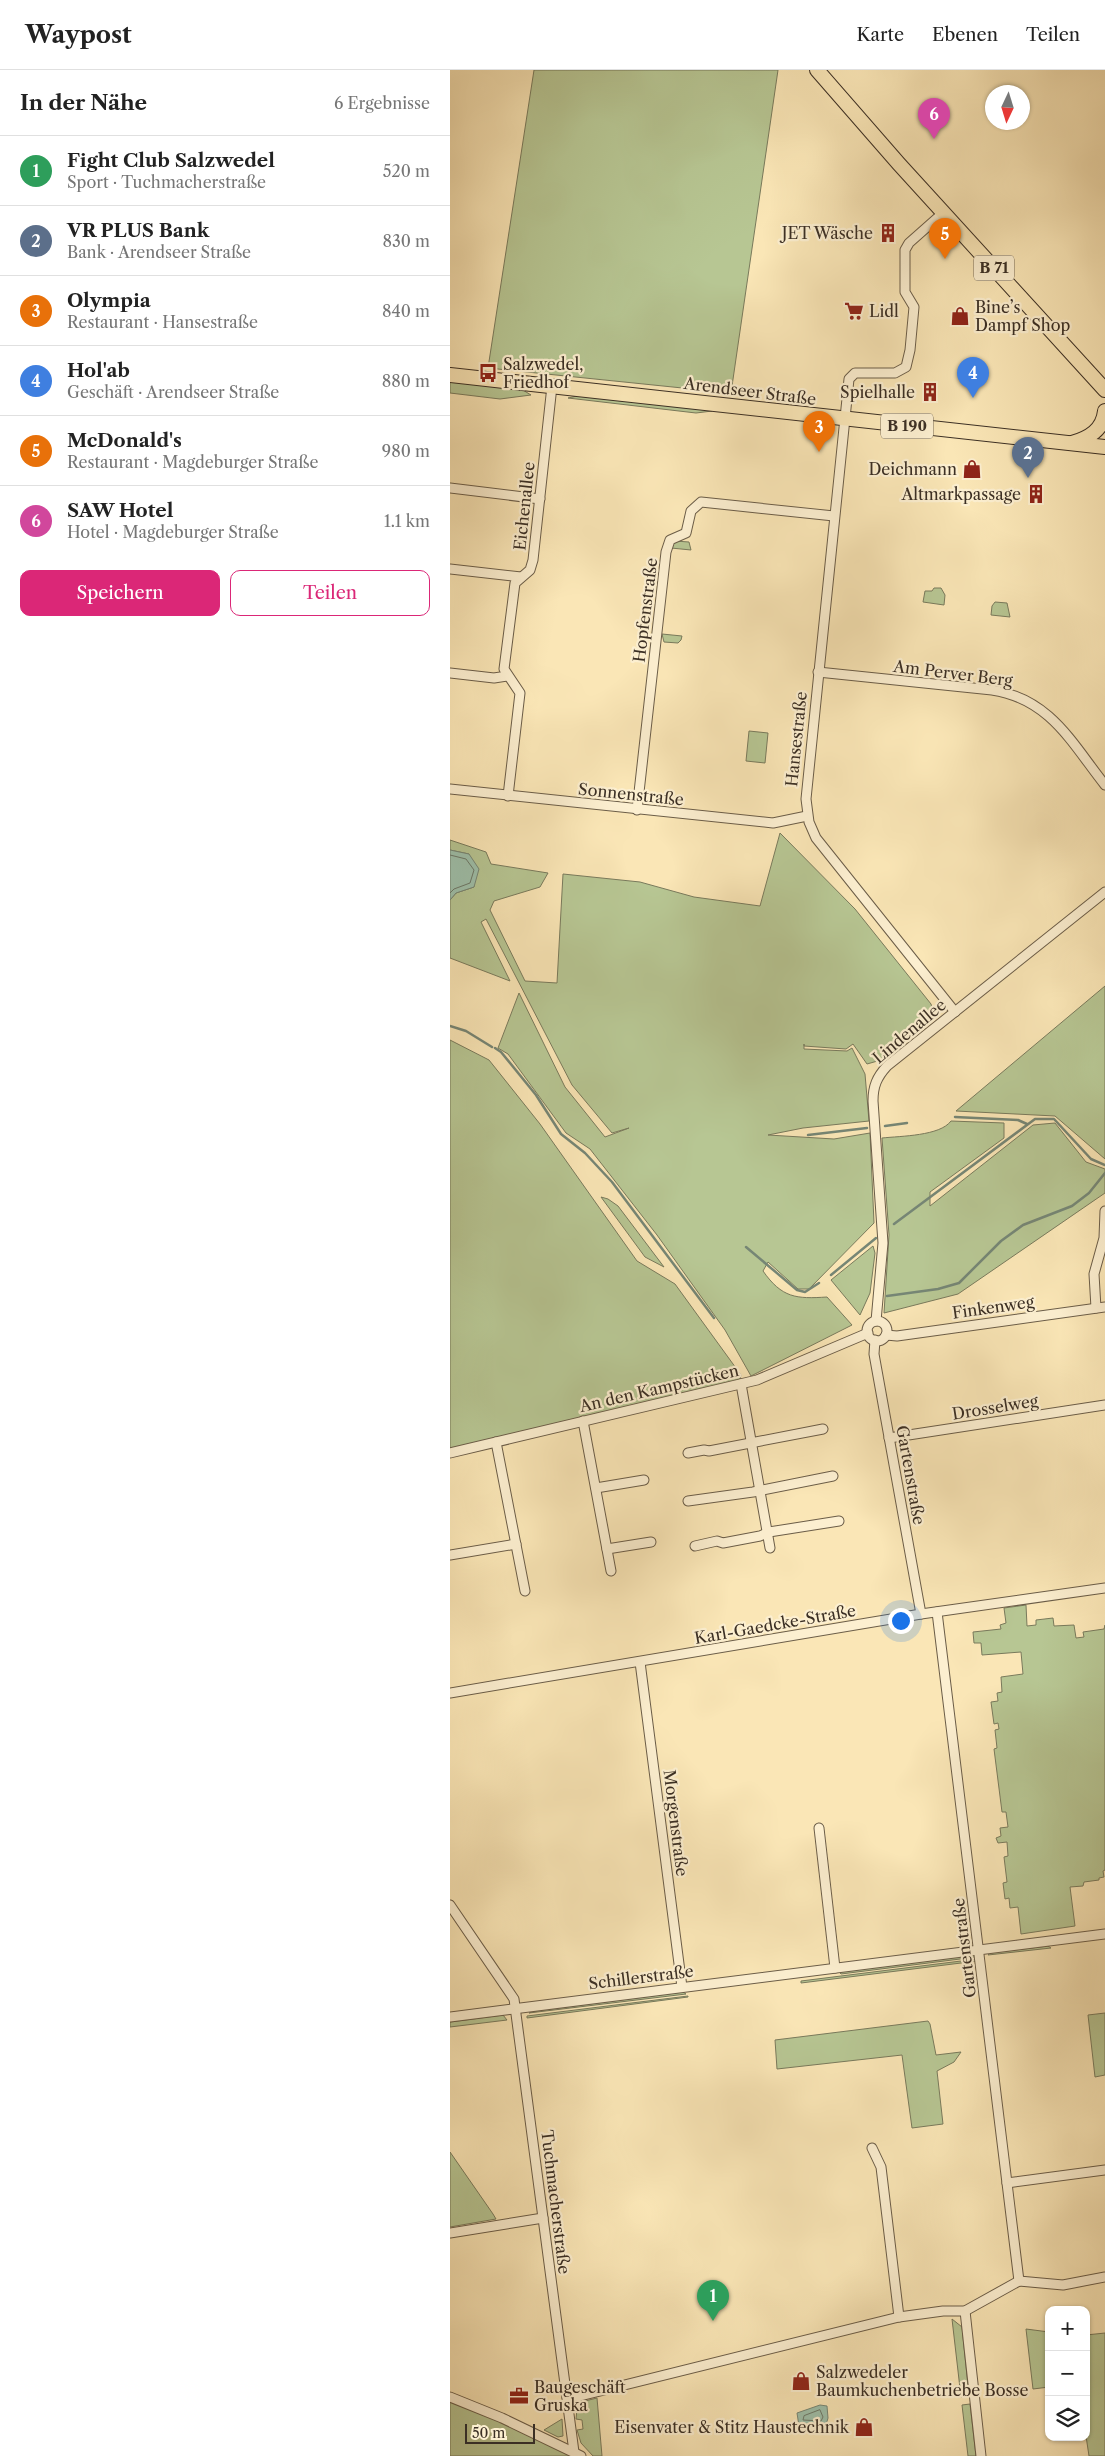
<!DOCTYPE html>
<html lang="de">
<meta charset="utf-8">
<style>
:root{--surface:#fff;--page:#f6f6f6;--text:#222;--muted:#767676;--line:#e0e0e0;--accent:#db2777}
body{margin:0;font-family:"Libre Caslon Text",serif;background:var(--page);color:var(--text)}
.controls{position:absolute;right:15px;bottom:15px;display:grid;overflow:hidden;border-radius:10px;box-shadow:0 1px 4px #0004}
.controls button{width:45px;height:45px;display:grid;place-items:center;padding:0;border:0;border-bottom:1px solid var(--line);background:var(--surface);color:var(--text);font:25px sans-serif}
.compass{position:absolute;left:535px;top:15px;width:45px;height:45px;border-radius:50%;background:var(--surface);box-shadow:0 1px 4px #0004;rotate:184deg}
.scale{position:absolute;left:15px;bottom:12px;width:70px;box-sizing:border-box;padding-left:5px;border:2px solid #3b2f24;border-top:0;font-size:14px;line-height:18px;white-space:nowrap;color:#3b2f24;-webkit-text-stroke:4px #fcefd0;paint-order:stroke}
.you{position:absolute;left:450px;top:1550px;width:18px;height:18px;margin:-12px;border:4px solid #fff;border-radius:50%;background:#1a73e8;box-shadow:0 0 0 8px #1a73e833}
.badge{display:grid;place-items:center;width:32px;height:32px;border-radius:50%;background:var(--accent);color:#fff;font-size:16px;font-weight:700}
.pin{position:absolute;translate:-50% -41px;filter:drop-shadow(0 1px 2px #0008)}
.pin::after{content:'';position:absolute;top:26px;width:18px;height:15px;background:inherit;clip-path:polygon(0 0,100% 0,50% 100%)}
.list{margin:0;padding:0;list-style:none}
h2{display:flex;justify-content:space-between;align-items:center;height:65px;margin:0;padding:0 20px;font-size:21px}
h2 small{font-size:16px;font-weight:400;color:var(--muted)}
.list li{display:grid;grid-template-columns:32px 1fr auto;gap:15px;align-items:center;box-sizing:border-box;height:70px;padding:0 20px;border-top:1px solid var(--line)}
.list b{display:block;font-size:19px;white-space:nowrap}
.list p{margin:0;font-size:16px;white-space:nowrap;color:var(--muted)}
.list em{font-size:16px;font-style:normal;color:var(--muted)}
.actions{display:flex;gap:10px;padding:15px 20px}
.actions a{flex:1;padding:11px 0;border:1px solid var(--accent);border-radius:10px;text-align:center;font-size:18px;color:var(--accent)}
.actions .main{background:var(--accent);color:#fff}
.icon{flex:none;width:28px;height:28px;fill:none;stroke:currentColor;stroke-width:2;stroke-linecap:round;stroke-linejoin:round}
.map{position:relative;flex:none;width:655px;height:2386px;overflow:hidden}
header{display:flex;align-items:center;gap:30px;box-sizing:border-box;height:70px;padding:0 25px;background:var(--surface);border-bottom:1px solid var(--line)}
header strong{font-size:24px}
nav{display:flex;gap:28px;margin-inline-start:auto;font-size:18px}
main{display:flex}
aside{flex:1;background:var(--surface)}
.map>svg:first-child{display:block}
.green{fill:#b7c693;stroke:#797a5c}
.water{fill:#9ec0ab;stroke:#768675}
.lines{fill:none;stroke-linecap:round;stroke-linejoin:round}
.shore{stroke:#6c7868;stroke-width:1}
.stream{stroke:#768675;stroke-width:2.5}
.minor-casing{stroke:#6b5d48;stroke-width:11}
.primary-casing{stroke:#3b2f24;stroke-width:16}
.minor{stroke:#fcefd0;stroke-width:9}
.primary{stroke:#fae6b6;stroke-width:14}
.labels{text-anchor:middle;stroke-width:4.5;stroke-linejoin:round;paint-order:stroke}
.shield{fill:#fcefd0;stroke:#756958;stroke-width:1}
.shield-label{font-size:15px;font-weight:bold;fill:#3b2f24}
.poi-label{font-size:16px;fill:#3b2f24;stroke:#fcefd0;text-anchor:end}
.street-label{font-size:16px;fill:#3b2f24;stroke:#fcefd0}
</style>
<header>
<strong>Waypost</strong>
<nav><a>Karte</a><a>Ebenen</a><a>Teilen</a></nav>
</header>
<main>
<aside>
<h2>In der Nähe<small>6 Ergebnisse</small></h2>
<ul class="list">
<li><span class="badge" style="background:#2e9e5b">1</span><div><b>Fight Club Salzwedel</b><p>Sport · Tuchmacherstraße</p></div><em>520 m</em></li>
<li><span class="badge" style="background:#5c6f8a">2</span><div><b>VR PLUS Bank</b><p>Bank · Arendseer Straße</p></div><em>830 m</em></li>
<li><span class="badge" style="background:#e8710a">3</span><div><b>Olympia</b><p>Restaurant · Hansestraße</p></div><em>840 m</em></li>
<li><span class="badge" style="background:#3f7fe0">4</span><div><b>Hol'ab</b><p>Geschäft · Arendseer Straße</p></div><em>880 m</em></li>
<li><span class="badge" style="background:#e8710a">5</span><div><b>McDonald's</b><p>Restaurant · Magdeburger Straße</p></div><em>980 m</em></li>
<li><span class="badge" style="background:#d1479c">6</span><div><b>SAW Hotel</b><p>Hotel · Magdeburger Straße</p></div><em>1.1 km</em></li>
</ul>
<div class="actions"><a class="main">Speichern</a><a>Teilen</a></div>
</aside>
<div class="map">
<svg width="655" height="2386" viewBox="0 0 655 2386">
<rect width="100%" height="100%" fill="#fae6b6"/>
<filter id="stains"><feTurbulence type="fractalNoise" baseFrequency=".004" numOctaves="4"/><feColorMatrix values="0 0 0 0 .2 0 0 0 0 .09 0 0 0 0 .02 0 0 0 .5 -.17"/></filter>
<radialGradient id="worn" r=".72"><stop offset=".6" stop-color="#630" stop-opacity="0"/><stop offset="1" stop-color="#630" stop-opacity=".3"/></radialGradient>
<g class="green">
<path d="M84,0h244l-47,323 -243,-25z"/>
<path d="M0,309l68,8 13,8 -31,4 -50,-6z"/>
<path d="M132,325l123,12 7,4 -16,2 -128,-15z"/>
<path d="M225,471l14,1 2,8 -20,-2 1,-4z"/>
<path d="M484,518h7l4,7 -1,10 -21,-3 2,-11h7z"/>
<path d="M545,532l12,1 3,14 -19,-2 1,-9z"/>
<path d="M212,564l20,2 -1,4 -3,3 -14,-1z"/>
<path d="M299,661l19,2 -3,30 -19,-2z"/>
<path d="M330,763l75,76 76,95 2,7 -6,4 -1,10 -45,35 -14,4 -14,-20 -7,5 -42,-3v-2v5l43,2 5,-3 13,26 4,47 -66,7 -35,7 66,4 36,-6 4,90 -65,66h-11l-30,-27 -5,9c19,27 33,28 64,26l25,28 -101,51 -26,-46 -68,-95 -67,-86 -24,-16 -58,-79 -10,-6 21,-55 46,94 40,50 24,-9 -17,5 -40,-48 -86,-166 -5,3 29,59 -60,-23v-58l6,-7 18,-6 -5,-33 -19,-4v-10l36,12 5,12 57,9 -8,14 -46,14 -4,9 35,71 32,2 6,-109 77,8 54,15 66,9z"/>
<path d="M655,916v173l-50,-43 -99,-5z"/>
<path d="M0,970l39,20 51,64 97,137 38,23 66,91 -1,5 -290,69z"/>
<path d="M501,1051l53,2v15l-74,54v14l103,-81 22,-2 31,39 19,7v24l-147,101 -74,19 5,-78 -7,-97c19,-2 58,-2 69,-17z"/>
<path d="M151,1127l7,2 10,7 46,61 -19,-10z"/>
<path d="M423,1176l2,7 -5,40 -10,22 -29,-35z"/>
<path d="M576,1535l1,21 9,-1v-5l17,-2 1,8 20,-1 2,13 8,-1 -1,-5 21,-3 1,-4v245l-2,1 1,6 -5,1v2l-15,2 -1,4 -13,1 5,39 -54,8 -3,-27 -8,1 -1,-10 -4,1 -2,-16 4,-1 -3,-25 4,-1 -1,-14 -9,1 -2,-5 5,-2 -1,-8 8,-1 -2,-15h-4l-8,-63 3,-1 -2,-18 4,-1 -1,-6 -4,1 -3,-22 7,-1 -1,-8 5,-1 -1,-15 22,-3 -2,-22 -39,3 -1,-12h-7l-1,-11 28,-3 -1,-4 6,-2 -2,-15z"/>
<path d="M598,1876l3,2 -63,7 2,-2z"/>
<path d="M523,1885l3,2 -135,17 -2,-2z"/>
<path d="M527,1889v2l-176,22v-2z"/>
<path d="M233,1922l3,2 -157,19 6,-2z"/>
<path d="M238,1926v1l-161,21v-2z"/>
<path d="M655,1943v62l-10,2 -7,-62z"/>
<path d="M53,1945l4,5 -57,7v-5z"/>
<path d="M478,1951l2,3 6,31 25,-3 -7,10 -17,9 6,53 -31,4 -10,-73 -125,14 -2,-29z"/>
<path d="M0,2082l43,62 3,5 -46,8z"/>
<path d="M502,2249l10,8 7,69 -8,1z"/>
<path d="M576,2259l23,3v55l-16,2z"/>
<path d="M655,2263v123h-16l-3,-20v-101z"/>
<path d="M147,2328l5,58h-9l-12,-13 -4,-13 6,-1 -1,-9 -6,-1 1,-10 4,-7z"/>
<path d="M0,2331l28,10 93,45h-121z"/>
<path d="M520,2334l6,52h-8l-6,-51z"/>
<path d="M112,2349l1,17 -5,1 -14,-7z"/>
</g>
<g class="water">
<path d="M0,780l19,4 10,15 -5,18 -18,6 -6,7z"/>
<path d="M370,2335l7,1 1,12 -2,7 -5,2 -22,-1 -2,-13z"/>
</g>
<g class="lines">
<g class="shore">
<path d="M0,785l16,4 8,11 -4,13 -16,6 -4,4"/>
<path d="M370,2340l3,7 -2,4 -18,-1 1,-4z"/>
</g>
<g class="stream">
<path d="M0,956l16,5 26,16"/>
<path d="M45,978l6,4 35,43 25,39 24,19 27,29 102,136"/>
<path d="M505,1047l63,3 9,4"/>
<path d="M435,1056l22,-3"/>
<path d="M358,1065l59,-7"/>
<path d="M444,1154l141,-105h19l37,40 14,6"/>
<path d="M296,1177l51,43 8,2 14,-9"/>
<path d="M381,1205l45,-37"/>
<path d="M437,1226l51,-7 21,-6 42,-42 22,-16 49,-19 17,-13 16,-20"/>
</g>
<g class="minor-casing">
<g id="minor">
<path d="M494,142l-35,31 -4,7v42l9,15 -4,43 -4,17 -11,6h-40l-6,6 -43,420 3,23 7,16 139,174"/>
<path d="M0,418l90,11"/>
<path d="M0,499l71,8"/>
<path d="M368,602l174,18c58,9 79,52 113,95"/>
<path d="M0,603l44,5 13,-2"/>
<path d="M0,719l323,34 34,-7"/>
<path d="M58,726l12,-103 -16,-24 11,-86 15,-13 3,-10 19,-174"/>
<path d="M187,740l29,-258 4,-12 16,-7 5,-22 10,-9 133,14"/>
<path d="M646,1238l-2,-34 10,-36 1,-27"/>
<path d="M426,1251l7,-78 -10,-142c0,-15 4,-24 14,-35l218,-174"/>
<circle cx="427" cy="1261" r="10"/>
<path d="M436,1265l11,1 208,-29"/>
<path d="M425,1270l-1,14 47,260"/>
<path d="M291,1314l29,164"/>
<path d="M133,1351l28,150"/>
<path d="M439,1368l216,-33"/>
<path d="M46,1372l29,149"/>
<path d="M0,1383l307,-73 111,-47"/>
<path d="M238,1383l16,-3 5,1 114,-22"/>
<path d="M146,1418l48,-8"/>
<path d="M238,1431l65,-9 80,-16"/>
<path d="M245,1476l22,-5 6,2 37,-7 9,-4 70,-11"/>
<path d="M157,1479l44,-7"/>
<path d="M0,1485l66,-11"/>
<path d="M487,1542l82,669"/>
<path d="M190,1592l42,325"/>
<path d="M0,1623l471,-79 184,-26"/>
<path d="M369,1758l16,140"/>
<path d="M0,1835l64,94 60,453"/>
<path d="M0,1947l655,-83"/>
<path d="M422,2078l9,19 18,150"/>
<path d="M557,2113l98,-13"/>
<path d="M0,2163l93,-15"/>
<path d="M515,2241l16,145"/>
<path d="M0,2327l52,21 79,38"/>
<path d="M118,2329l331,-82 44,-6h22l54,-30 44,4 42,-8"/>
</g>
</g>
<g class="primary-casing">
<g id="primary">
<path d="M367,0l82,94 206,226"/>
<path d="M0,305l655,72"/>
<path d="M622,373c17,-5 31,-13 33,-32"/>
</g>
</g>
<use href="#minor" class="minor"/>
<use href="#primary" class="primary"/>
</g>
<defs>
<g id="building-bare" transform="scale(1.5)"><path d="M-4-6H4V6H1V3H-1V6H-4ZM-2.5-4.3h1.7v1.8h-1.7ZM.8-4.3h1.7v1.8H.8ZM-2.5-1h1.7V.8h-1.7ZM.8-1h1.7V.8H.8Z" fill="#8f2418" stroke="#fcefd0" stroke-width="2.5" paint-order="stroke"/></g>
<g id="supermarket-bare" transform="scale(1.5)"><path d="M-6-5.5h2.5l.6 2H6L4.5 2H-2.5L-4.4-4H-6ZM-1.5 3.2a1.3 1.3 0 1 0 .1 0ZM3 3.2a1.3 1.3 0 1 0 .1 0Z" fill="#8f2418" stroke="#fcefd0" stroke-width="2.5" paint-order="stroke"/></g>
<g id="shop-bare" transform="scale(1.5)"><path d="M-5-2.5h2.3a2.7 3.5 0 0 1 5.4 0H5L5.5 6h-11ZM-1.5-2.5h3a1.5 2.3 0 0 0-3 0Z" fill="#8f2418" stroke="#fcefd0" stroke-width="2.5" paint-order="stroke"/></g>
<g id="bus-bare" transform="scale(1.5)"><path d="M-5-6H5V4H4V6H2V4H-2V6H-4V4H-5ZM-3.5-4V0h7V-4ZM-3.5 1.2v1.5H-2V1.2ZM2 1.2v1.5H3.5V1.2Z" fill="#8f2418" stroke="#fcefd0" stroke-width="2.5" paint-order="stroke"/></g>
<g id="office-bare" transform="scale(1.5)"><path d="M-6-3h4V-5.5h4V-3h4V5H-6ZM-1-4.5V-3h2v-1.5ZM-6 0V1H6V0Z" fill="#8f2418" stroke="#fcefd0" stroke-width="2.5" paint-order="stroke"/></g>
</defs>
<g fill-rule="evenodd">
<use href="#building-bare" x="438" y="163"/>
<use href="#supermarket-bare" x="404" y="241"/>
<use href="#shop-bare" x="510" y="246"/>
<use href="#bus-bare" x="38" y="303"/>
<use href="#building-bare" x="480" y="322"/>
<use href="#shop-bare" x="522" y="399"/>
<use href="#building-bare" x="586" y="424"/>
<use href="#shop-bare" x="351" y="2311"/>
<use href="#office-bare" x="69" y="2326"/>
<use href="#shop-bare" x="414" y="2357"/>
</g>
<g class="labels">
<g class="shield">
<rect x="524" y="185.5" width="40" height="25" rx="4"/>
<rect x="431" y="343.5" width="52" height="25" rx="4"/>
</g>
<g class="shield-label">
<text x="544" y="203">B 71</text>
<text x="457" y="361">B 190</text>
</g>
<g class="poi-label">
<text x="423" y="169">JET Wäsche</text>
<text x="525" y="243" text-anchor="start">Bine’s<tspan x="525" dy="18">Dampf Shop</tspan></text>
<text x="419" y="247" text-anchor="start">Lidl</text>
<text x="53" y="300" text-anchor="start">Salzwedel,<tspan x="53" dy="18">Friedhof</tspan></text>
<text x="465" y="328">Spielhalle</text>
<text x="507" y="405">Deichmann</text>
<text x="571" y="430">Altmarkpassage</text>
<text x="366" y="2308" text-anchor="start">Salzwedeler<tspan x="366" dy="18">Baumkuchenbetriebe Bosse</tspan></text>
<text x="84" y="2323" text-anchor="start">Baugeschäft<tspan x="84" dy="18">Gruska</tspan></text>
<text x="399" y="2363">Eisenvater &amp; Stitz Haustechnik</text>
</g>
<g class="street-label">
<text transform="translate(300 321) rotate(7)" y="6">Arendseer Straße</text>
<text transform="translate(74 436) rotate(-84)" y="6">Eichenallee</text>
<text transform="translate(195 540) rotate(-83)" y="6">Hopfenstraße</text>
<text transform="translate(503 603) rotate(7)" y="6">Am Perver Berg</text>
<text transform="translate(346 669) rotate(-84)" y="6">Hansestraße</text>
<text transform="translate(181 724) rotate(6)" y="6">Sonnenstraße</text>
<text transform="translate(459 961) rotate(-40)" y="6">Lindenallee</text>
<text transform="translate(543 1237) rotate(-8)" y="6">Finkenweg</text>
<text transform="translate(209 1318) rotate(-13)" y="6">An den Kampstücken</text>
<text transform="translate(545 1337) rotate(-9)" y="6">Drosselweg</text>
<text transform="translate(461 1405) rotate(80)" y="6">Gartenstraße</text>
<text transform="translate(325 1554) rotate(-10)" y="6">Karl-Gaedcke-Straße</text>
<text transform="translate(226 1753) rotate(83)" y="6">Morgenstraße</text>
<text transform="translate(514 1878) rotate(-97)" y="6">Gartenstraße</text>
<text transform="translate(191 1907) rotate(-7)" y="6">Schillerstraße</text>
<text transform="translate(106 2132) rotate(83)" y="6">Tuchmacherstraße</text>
</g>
</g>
<rect width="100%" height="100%" filter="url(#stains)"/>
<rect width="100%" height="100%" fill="url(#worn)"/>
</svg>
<div class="controls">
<button>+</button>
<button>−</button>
<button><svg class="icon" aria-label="layers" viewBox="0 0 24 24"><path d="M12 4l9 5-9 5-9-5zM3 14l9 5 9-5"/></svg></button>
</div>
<svg class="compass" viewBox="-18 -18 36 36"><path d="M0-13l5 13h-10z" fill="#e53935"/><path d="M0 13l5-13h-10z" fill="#767676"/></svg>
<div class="scale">50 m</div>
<div class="you"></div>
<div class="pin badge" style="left:263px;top:2251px;background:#2e9e5b">1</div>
<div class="pin badge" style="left:578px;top:408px;background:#5c6f8a">2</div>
<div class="pin badge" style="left:369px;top:382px;background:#e8710a">3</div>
<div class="pin badge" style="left:523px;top:328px;background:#3f7fe0">4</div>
<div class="pin badge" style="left:495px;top:189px;background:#e8710a">5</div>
<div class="pin badge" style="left:484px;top:69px;background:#d1479c">6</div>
</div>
</main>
